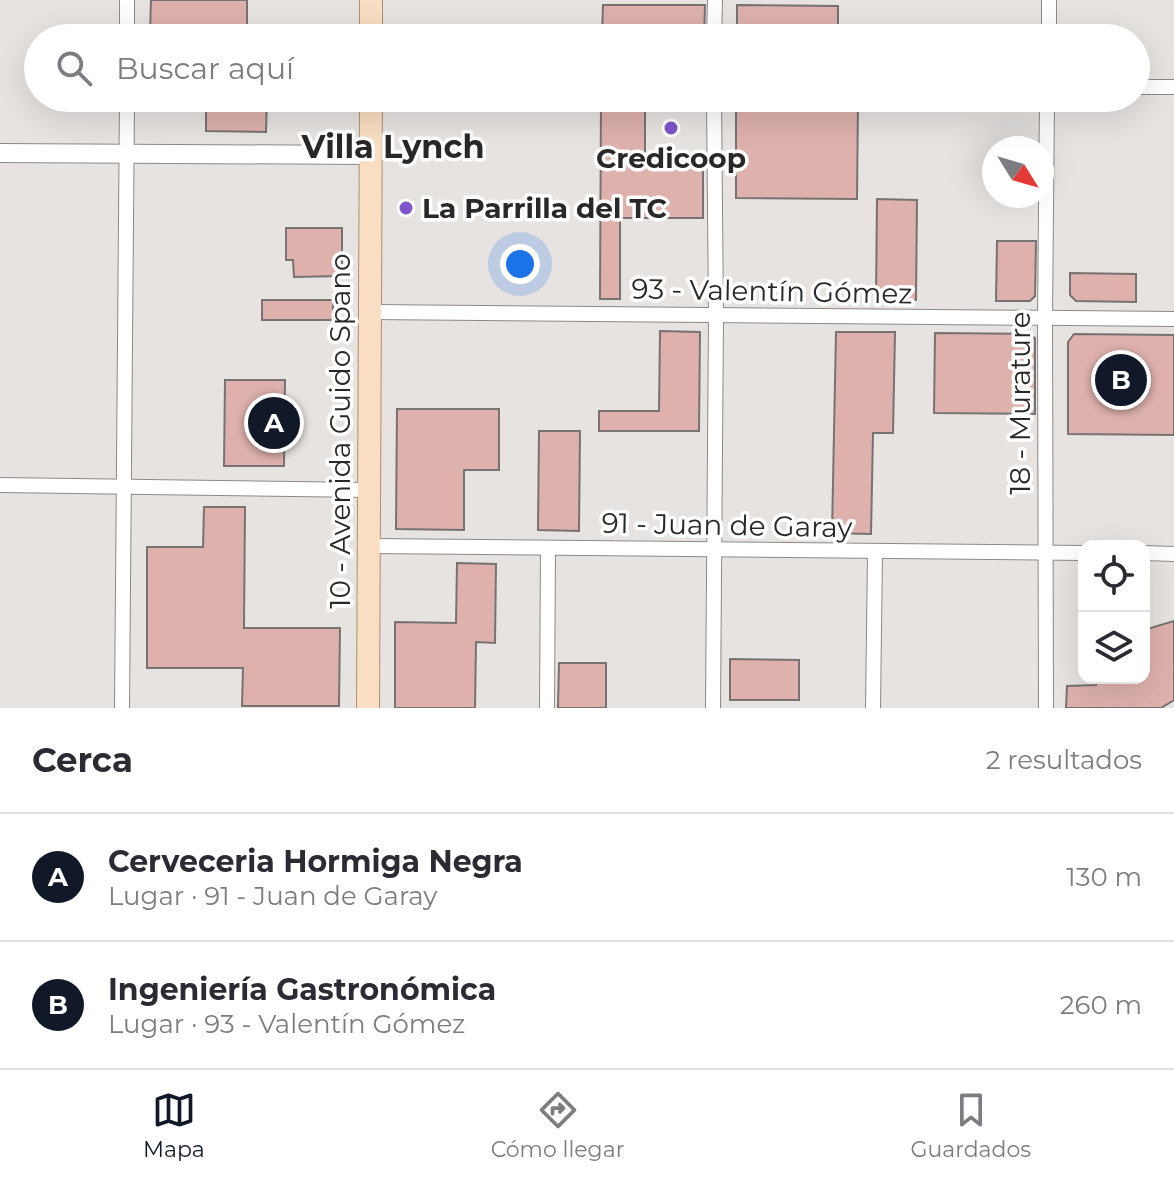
<!DOCTYPE html>
<html lang="es">
<meta charset="utf-8">
<style>
:root{--surface:#fff;--page:#f7f7f7;--text:#2b2b33;--muted:#7c7c81;--line:#e1e1e2;--accent:#111827}
body{margin:0;font-family:Montserrat,sans-serif;background:var(--page);color:var(--text)}
.controls{position:absolute;right:24px;bottom:24px;display:grid;overflow:hidden;border-radius:16px;box-shadow:0 8px 32px #0002}
.controls button{width:72px;height:72px;display:grid;place-items:center;padding:0;border:0;border-bottom:2px solid var(--line);background:var(--surface);color:var(--text);font:40px sans-serif}
.compass{position:absolute;left:982px;top:136px;width:72px;height:72px;border-radius:50%;background:var(--surface);box-shadow:0 8px 32px #0002;rotate:127deg}
.you{position:absolute;left:520px;top:264px;width:28px;height:28px;margin:-20px;border:6px solid #fff;border-radius:50%;background:#1a73e8;box-shadow:0 0 0 12px #1a73e833}
.badge{display:grid;place-items:center;width:52px;height:52px;border-radius:50%;background:var(--accent);color:#fff;font-size:26px;font-weight:700}
.pin{position:absolute;translate:-50% -50%;border:4px solid #fff;box-shadow:0 2px 8px #0006}
.list{margin:0;padding:0;list-style:none}
h2{display:flex;justify-content:space-between;align-items:center;height:104px;margin:0;padding:0 32px;font-size:34px}
h2 small{font-size:26px;font-weight:400;color:var(--muted)}
.list li{display:grid;grid-template-columns:52px 1fr auto;gap:24px;align-items:center;box-sizing:border-box;height:128px;padding:0 32px;border-top:2px solid var(--line)}
.list b{display:block;font-size:30px;white-space:nowrap}
.list p{margin:0;font-size:26px;white-space:nowrap;color:var(--muted)}
.list em{font-size:26px;font-style:normal;color:var(--muted)}
.icon{flex:none;width:44px;height:44px;fill:none;stroke:currentColor;stroke-width:2;stroke-linecap:round;stroke-linejoin:round}
.map{position:relative;flex:none;width:1174px;height:708px;overflow:hidden}
.search{position:absolute;background:var(--surface);box-shadow:0 8px 32px #0002;left:24px;right:24px;top:24px;height:88px;display:flex;align-items:center;gap:20px;box-sizing:border-box;padding:0 28px;border-radius:44px;color:var(--muted);font-size:30px}
.sheet{height:360px;background:var(--surface)}
nav{display:flex;justify-content:space-around;align-items:center;box-sizing:border-box;height:112px;border-top:2px solid var(--line);background:var(--surface);font-size:22px;color:var(--muted)}
nav a{display:grid;justify-items:center;gap:4px}
nav .on{color:var(--accent)}
.map>svg:first-child{display:block}
.building{fill:#deb1ad;stroke:#777373;stroke-width:2}
.lines{fill:none;stroke-linecap:round;stroke-linejoin:round}
.minor-casing{stroke:#8d8987;stroke-width:16}
.tertiary-casing{stroke:#8d8987;stroke-width:20}
.primary-casing{stroke:#ae9072;stroke-width:24}
.minor{stroke:#fff;stroke-width:14}
.tertiary{stroke:#fff;stroke-width:18}
.primary{stroke:#f9dec3;stroke-width:22}
.poi-dot{fill:#7f54cd;stroke:#fff;stroke-width:3}
.labels{text-anchor:middle;stroke-width:7;stroke-linejoin:round;paint-order:stroke}
.poi-label{font-size:28px;font-weight:bold;fill:#292827;stroke:#fff}
.street-label{font-size:28px;fill:#292827;stroke:#fff}
.quarter-label{font-size:32px;font-weight:bold;fill:#292827;stroke:#fff}
</style>
<div class="map">
<svg width="1174" height="708" viewBox="0 0 1174 708">
<rect width="100%" height="100%" fill="#e6e3e1"/>
<g class="building">
<path d="M151,0h96v38h-40v-4l-57,-1z"/>
<path d="M603,5h102l-1,33h-102z"/>
<path d="M737,5l101,1v32h-101z"/>
<path d="M206,98h61l-1,34 -60,-1z"/>
<path d="M601,98h44v60h58v60h-83v81h-20z"/>
<path d="M810,100h48l-1,99 -121,-1v-90h74z"/>
<path d="M877,199l40,1 -1,100h-40z"/>
<path d="M286,228h56v48l-48,1 -1,-17h-7z"/>
<path d="M997,241h39l-1,55 -5,5h-34z"/>
<path d="M1070,273l66,1v28l-60,-1 -6,-6z"/>
<rect x="262" y="300" width="71" height="20"/>
<path d="M660,331l40,1 -1,99h-100v-20h60z"/>
<path d="M836,332h59l-2,101h-20l-2,101 -39,-1z"/>
<path d="M935,333l95,1 5,4v76l-101,-1z"/>
<path d="M1074,334l100,1v100l-106,-1v-92z"/>
<path d="M225,380h60l-1,86h-60z"/>
<path d="M397,409h102v61h-35v60l-68,-1z"/>
<path d="M539,431h41l-1,100 -41,-1z"/>
<path d="M204,507h41l-1,121h96l-1,78h-97l1,-38h-96v-121h56z"/>
<path d="M457,563l39,1 -1,79 -19,-1 -1,66h-80v-86l61,1z"/>
<path d="M1174,621v79l-13,8h-95l1,-22 29,-1 2,-7h46v-48z"/>
<path d="M730,659l69,1v40h-69z"/>
<path d="M559,663h47v45h-48z"/>
</g>
<g class="lines">
<g class="minor-casing">
<g id="minor">
<path d="M127,0v38"/>
<path d="M714,38l1,-38"/>
<path d="M1049,38v-38"/>
<path d="M1136,87h38"/>
<path d="M370,312l804,7"/>
<path d="M0,485l370,5"/>
<path d="M370,546l714,7"/>
<path d="M1144,553l30,1"/>
<path d="M122,708l5,-610"/>
<path d="M547,708l1,-159"/>
<path d="M713,708l3,-391 -2,-219"/>
<path d="M873,708l2,-155"/>
<path d="M1046,708l-1,-389 2,-221"/>
</g>
</g>
<g class="tertiary-casing">
<path id="tertiary" d="M0,153l371,2"/>
</g>
<g class="primary-casing">
<g id="primary">
<path d="M371,0v38"/>
<path d="M368,708l3,-610"/>
</g>
</g>
<use href="#minor" class="minor"/>
<use href="#tertiary" class="tertiary"/>
<use href="#primary" class="primary"/>
</g>
<g class="poi-dot">
<circle cx="671" cy="128" r="8"/>
<circle cx="406" cy="208" r="8"/>
</g>
<g class="labels">
<g class="poi-label">
<text x="671" y="168">Credicoop</text>
<text x="422" y="218" text-anchor="start">La Parrilla del TC</text>
</g>
<g class="street-label">
<text transform="translate(772 291) rotate(1)" y="10">93 - Valentín Gómez</text>
<text transform="translate(1020 403) rotate(-90)" y="10">18 - Murature</text>
<text transform="translate(340 431) rotate(-90)" y="10">10 - Avenida Guido Spano</text>
<text transform="translate(727 525) rotate(1)" y="10">91 - Juan de Garay</text>
</g>
<g class="quarter-label">
<text x="393" y="158">Villa Lynch</text>
</g>
</g>
</svg>
<div class="controls">
<button><svg class="icon" aria-label="locate" viewBox="0 0 24 24"><circle cx="12" cy="12" r="6"/><path d="M12 2v4M12 18v4M2 12h4M18 12h4"/></svg></button>
<button><svg class="icon" aria-label="layers" viewBox="0 0 24 24"><path d="M12 4l9 5-9 5-9-5zM3 14l9 5 9-5"/></svg></button>
</div>
<svg class="compass" viewBox="-18 -18 36 36"><path d="M0-13l5 13h-10z" fill="#e53935"/><path d="M0 13l5-13h-10z" fill="#7c7c81"/></svg>
<div class="you"></div>
<div class="pin badge" style="left:274px;top:423px">A</div>
<div class="pin badge" style="left:1121px;top:380px">B</div>
<div class="search"><svg class="icon" aria-label="search" viewBox="0 0 24 24"><circle cx="10" cy="10" r="6"/><path d="M15 15l6 6"/></svg>Buscar aquí</div>
</div>
<section class="sheet">
<h2>Cerca<small>2 resultados</small></h2>
<ul class="list">
<li><span class="badge">A</span><div><b>Cerveceria Hormiga Negra</b><p>Lugar · 91 - Juan de Garay</p></div><em>130 m</em></li>
<li><span class="badge">B</span><div><b>Ingeniería Gastronómica</b><p>Lugar · 93 - Valentín Gómez</p></div><em>260 m</em></li>
</ul>
</section>
<nav>
<a class="on"><svg class="icon" aria-label="map" viewBox="0 0 24 24"><path d="M3 6l6-2 6 2 6-2v14l-6 2-6-2-6 2zM9 4v14M15 6v14"/></svg>Mapa</a>
<a><svg class="icon" aria-label="directions" viewBox="0 0 24 24"><path d="M12 3l9 9-9 9-9-9zM9 14v-3h6M13 9l2 2-2 2"/></svg>Cómo llegar</a>
<a><svg class="icon" aria-label="saved" viewBox="0 0 24 24"><path d="M7 4h10v16l-5-4-5 4z"/></svg>Guardados</a>
</nav>
